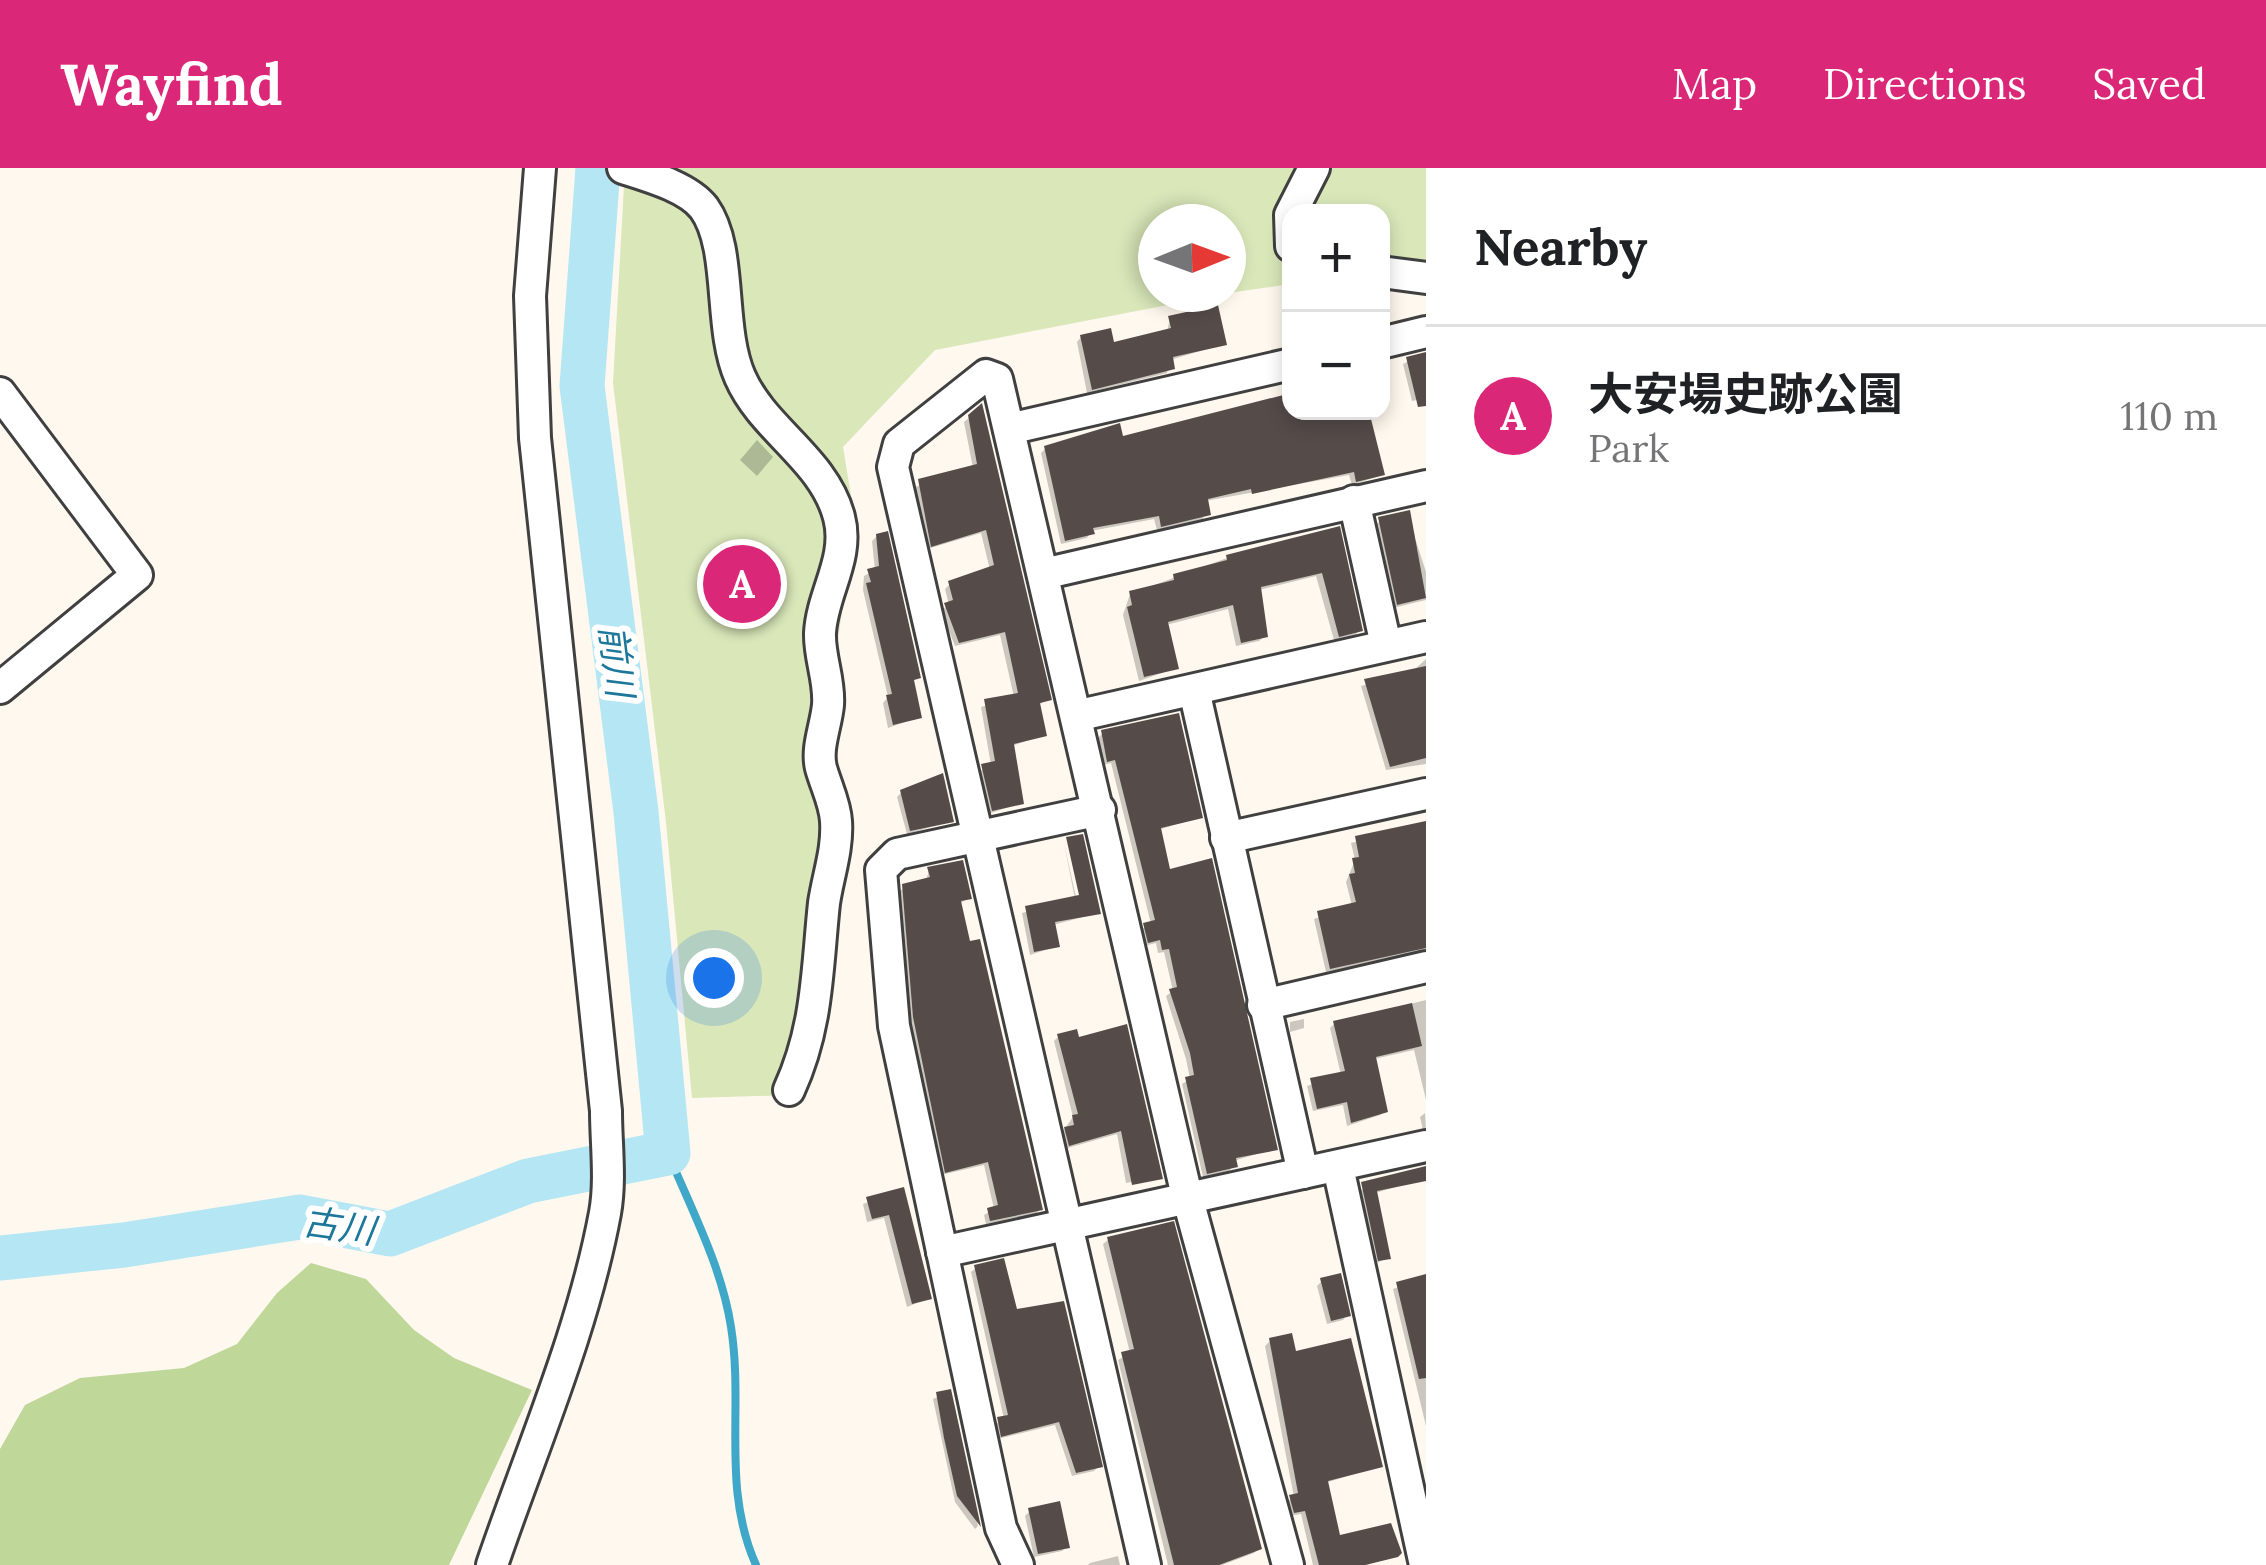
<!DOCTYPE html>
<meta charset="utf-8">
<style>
:root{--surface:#fff;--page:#f6f6f6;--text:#202124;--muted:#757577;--line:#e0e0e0;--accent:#db2777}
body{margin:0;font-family:Lora,"Noto Sans JP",serif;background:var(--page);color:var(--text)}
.controls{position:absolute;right:36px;top:36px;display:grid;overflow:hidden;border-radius:24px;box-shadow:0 6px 18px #0003}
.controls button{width:108px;height:108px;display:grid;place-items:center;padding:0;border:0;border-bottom:3px solid var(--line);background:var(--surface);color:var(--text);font:60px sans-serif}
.compass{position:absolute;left:1138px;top:36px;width:108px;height:108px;border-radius:50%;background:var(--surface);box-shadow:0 6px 18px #0003;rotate:89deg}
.you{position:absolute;left:714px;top:810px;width:42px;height:42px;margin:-30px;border:9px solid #fff;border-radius:50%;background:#1a73e8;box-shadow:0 0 0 18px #1a73e833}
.badge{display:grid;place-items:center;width:78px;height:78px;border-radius:50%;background:var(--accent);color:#fff;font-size:39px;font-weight:700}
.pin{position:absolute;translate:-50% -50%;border:6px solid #fff;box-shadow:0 3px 12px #0006}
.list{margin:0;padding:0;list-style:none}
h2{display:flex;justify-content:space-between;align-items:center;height:156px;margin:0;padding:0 48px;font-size:51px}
h2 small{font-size:39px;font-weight:400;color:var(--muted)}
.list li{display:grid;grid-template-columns:78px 1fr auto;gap:36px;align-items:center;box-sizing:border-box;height:180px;padding:0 48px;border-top:3px solid var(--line)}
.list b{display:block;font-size:45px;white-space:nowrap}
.list p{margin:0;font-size:39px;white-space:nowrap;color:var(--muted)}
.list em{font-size:39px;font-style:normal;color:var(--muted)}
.map{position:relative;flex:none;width:1426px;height:1397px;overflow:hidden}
header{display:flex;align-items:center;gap:72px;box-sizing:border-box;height:168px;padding:0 60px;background:var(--accent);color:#fff}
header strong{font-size:57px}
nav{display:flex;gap:66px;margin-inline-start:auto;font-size:42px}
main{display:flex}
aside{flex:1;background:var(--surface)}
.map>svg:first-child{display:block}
.green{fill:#d9e7b9}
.forest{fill:#bfd799}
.shadow{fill:#0003}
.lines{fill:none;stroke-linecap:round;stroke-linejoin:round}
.stream{stroke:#3fa7c7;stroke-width:8}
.river{stroke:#b5e6f3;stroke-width:45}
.building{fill:#554c4a}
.minor-casing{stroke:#404040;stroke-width:36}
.minor{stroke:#fff;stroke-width:30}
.labels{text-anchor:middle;stroke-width:12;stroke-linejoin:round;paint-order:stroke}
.water-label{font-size:36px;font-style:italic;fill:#1c779a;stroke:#fff}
</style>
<header>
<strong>Wayfind</strong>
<nav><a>Map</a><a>Directions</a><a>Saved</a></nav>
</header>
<main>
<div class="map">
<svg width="1426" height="1397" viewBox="0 0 1426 1397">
<rect width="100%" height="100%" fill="#fef8ee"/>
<path class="green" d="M625,0h801v104l-45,2v-61h-90v71l-63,9v-71h-72v72h69l-290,56 -92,97 12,73 -22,155 3,138 -44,282 -100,3 -26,-276 -53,-439z"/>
<path class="forest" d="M311,1095l55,16 48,51 40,28 78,32 -83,175h-449v-116l25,-44 55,-27 104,-10 53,-24 40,-51z"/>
<g class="shadow">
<path d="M1291,139v23l-6,-18z"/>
<path d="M1170,150l54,26 -54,16 -3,13 -80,20 -10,-51 4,-5 30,8 56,-13z"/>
<path d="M1426,185v45l-14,3 -9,-37z"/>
<path d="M1291,228v15h75l16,64 -30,10 -3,-10 -144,26 -2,18 -46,11 -3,-11 -63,12 -4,7 -26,6 -20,-91 5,-5 74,-8z"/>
<path d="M981,240l67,291 -11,7 6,29 -31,11 9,57 -33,11 -10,-42 13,-7 -10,-58 33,-10 -14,-62 -45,11 -14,-36 8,-5 -4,-16 5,-5 40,-14 -9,-37 -54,16 -12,-62 58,-19 -9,-46z"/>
<path d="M757,272l16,17 -16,19 -17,-16z"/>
<path d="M1407,345l19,59v28l-33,8 -19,-84z"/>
<path d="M1337,362l23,100 -6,6 -20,4 -18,-64 -57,14 6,46 -6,5 -23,5 -8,-37 -62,16 10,43 -37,13 -16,-66 7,-21 97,-36z"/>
<path d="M877,368l40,141 -5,6 7,34 -31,11 -5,-25 5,-6 -25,-107 1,-14 11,-6 -3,-29z"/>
<path d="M1426,491v105l-40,6 -25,-84 52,-15z"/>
<path d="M1103,565l97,84 -42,13 9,43 107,276 -41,12 -3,10 -27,6 -21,-93 8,-5 -4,-20 -20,-63 7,-5 -9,-39 -6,1 -2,-10 -12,3 -4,-16 11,-6 -40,-161 -8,2 -5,-27z"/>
<path d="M902,624l49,29 -44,13 -10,-37z"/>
<path d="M1426,655v128l-100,21 -12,-53 38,-13 -6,-24 9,-22 -4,-17z"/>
<path d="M1064,675l15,68 19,2 -45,12 4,21 -27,9 -8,-42 53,-14z"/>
<path d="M929,702l40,28 -10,6 81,305 -4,5 -50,10 -2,-9 10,-6 -10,-44 -43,10 -32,-152 -11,-132 28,-10z"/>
<path d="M1426,832v100l-12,-50 -40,9 11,52 -5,4 -33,11 -4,-21 -30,6 -6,-25 34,-11 -11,-47 5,-5z"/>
<path d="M1304,851v9l-14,4v-10z"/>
<path d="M1059,868l18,4 81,137 -32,6 -9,-49 -53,15 -3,-15 12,-17 -19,-76z"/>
<path d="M1425,945l1,17h-3l-3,-13z"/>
<path d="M1410,1015l-35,10 13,65 -14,6 -16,-74z"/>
<path d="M902,1023l27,107 -22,9 -23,-89 -17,4 -4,-18z"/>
<path d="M1108,1072l151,308 -5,5 -32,12h-54l-50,-205 12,-7 -27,-109z"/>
<path d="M976,1100l38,45 85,153 -5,5 -22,5 -17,-51 -58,14 -3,-14 10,-6 -33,-147z"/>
<path d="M1426,1109v149l-33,-137z"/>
<path d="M1322,1113l25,34 -4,5 -16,4 -10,-38z"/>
<path d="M1270,1173l24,13 86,112 -55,17 12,56 57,18 -27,8h-54l-12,-51 -11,2 -4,-14 8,-5 -29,-151z"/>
<path d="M949,1224l29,134 -3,3 -20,-27 -22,-103z"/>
<path d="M1030,1343l36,36 -4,4 -28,6 -9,-41z"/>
<path d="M1118,1388l2,9h-32l2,-2z"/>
</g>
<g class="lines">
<path class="stream" d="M668,985c23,56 54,114 63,174 13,81 -10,160 25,238"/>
<path class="river" d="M0,1090l124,-13 176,-28 90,17 138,-53 140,-28 -32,-341 -54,-426 16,-218"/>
</g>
<g class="building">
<path d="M1218,137l9,40 -54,12 2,12 -83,21 -12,-55 31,-7 3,14 57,-14 -3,-12z"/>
<path d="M1426,184v54l-8,1 -12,-50z"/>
<path d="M1291,225v18h78l16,64 -29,7 -2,-10 -102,22 -1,-5 -43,10 3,16 -50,12 -2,-11 -66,12 2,6 -30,7 -21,-95 76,-23 3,13z"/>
<path d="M982,235l70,297 -12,3 7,33 -33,8 10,60 -32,7 -11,-47 14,-3 -11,-62 34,-6 -13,-61 -46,11 -15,-40 9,-3 -5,-19 46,-16 -8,-35 -55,17 -13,-68 59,-15 -9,-49z"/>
<path d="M1410,342l16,88 -29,7 -19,-88z"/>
<path d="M1340,358l23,105 -24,6 -17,-64 -61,14 7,50 -27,6 -8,-38 -65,17 11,47 -35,8 -17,-70 5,-2 -3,-14 45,-11 -1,-6 54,-14 -1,-5z"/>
<path d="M888,363l33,147 -7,2 8,38 -29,7 -7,-30 6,-1 -26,-111 5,-1 -4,-13 12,-3 -3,-32z"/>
<path d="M1426,498v92l-36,9 -26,-88z"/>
<path d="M1179,545l24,105 -42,10 9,41 42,-11 66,292 -42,8 2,9 -31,7 -22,-97 9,-2 -4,-22 -21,-64 8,-2 -8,-38 -7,1 -2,-10 -12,3 -5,-20 12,-3 -40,-160 -8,2 -6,-32z"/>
<path d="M943,605l11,49 -44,9 -10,-41z"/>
<path d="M1426,653v127l-96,21 -13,-58 39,-9 -7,-28 6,-1 -3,-15 7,-1 -4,-21z"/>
<path d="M1083,666l18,80 -46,8 5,25 -26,5 -9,-46 54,-11 -13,-58z"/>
<path d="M963,692l9,39 -11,2 9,40 10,-2 63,271 -53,11 -3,-13 11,-3 -10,-43 -43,11 -32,-156 -11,-133 28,-7 -3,-10z"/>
<path d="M1412,835l10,43 -46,11 12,55 -37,11 -4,-21 -30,7 -7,-31 35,-7 -12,-50z"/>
<path d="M1127,856l36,155 -31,6 -11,-54 -52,15 -5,-19 10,-2 -2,-10 6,-1 -21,-80 20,-5 2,8z"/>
<path d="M1426,998v15l-49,10 14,68 -13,2 -17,-79z"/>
<path d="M904,1019l28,112 -20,5 -23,-89 -17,4 -6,-22z"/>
<path d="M1174,1053l88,328 -43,16h-45l-53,-213 13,-3 -27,-112z"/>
<path d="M1004,1090l13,51 47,-8 39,166 -27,6 -17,-51 -58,15 -4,-20 11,-2 -34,-150z"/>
<path d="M1341,1105l10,43 -20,5 -11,-43z"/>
<path d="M1426,1106v104l-7,1 -23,-97z"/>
<path d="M1292,1165l4,18 55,-13 32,129 -55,14 12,54 51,-12 11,30 -4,4 -33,8h-46l-14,-54 -11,2 -5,-18 9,-2 -29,-155z"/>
<path d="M951,1221l30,138 -24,-31 -13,-58 -8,-46z"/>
<path d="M1060,1333l10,47 -32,6 -10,-46z"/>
</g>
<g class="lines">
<g class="minor-casing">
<g id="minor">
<path d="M623,0c25,8 65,19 81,40 29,40 14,119 36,169 23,53 84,82 99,140 11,41 -17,76 -19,116 -1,24 10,47 8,72 -2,21 -12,43 -7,63 5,18 14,35 15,53 2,28 -8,55 -12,82 -7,66 -6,124 -35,187"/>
<path d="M1291,78l-1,-31 24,-47"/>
<path d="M1381,104l45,6"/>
<path d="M1381,175l45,-11"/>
<path d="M0,225l137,182 -137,113"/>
<path d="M1009,261l282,-65"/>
<path d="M1354,333l32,144"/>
<path d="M1043,406l383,-88"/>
<path d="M1194,522l109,483"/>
<path d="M1080,547l346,-78"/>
<path d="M1226,670l200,-44"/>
<path d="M1263,837l163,-38"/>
<path d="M1338,999l87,398"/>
<path d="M942,1084l484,-106"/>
<path d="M492,1397c39,-115 91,-233 113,-352 6,-33 1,-69 1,-102l-71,-673 -5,-142 10,-128"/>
<path d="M1018,1397l-17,-37 -107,-502 -13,-156 16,-16 203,-44"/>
<path d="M1145,1397l-252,-1098 6,-23 87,-69 11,4 190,817 101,369"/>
</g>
</g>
<use href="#minor" class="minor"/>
</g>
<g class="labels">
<g class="water-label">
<text transform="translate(617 493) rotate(83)" y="13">前川</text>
<text transform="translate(339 1058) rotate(8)" y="13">古川</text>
</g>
</g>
</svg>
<div class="controls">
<button>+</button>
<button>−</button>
</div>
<svg class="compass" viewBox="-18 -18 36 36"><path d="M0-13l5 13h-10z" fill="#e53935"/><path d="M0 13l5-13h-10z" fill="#757577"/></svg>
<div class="you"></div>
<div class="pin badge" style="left:742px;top:416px">A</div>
</div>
<aside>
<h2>Nearby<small></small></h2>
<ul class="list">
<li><span class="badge">A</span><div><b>大安場史跡公園</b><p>Park</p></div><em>110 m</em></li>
</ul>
</aside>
</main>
